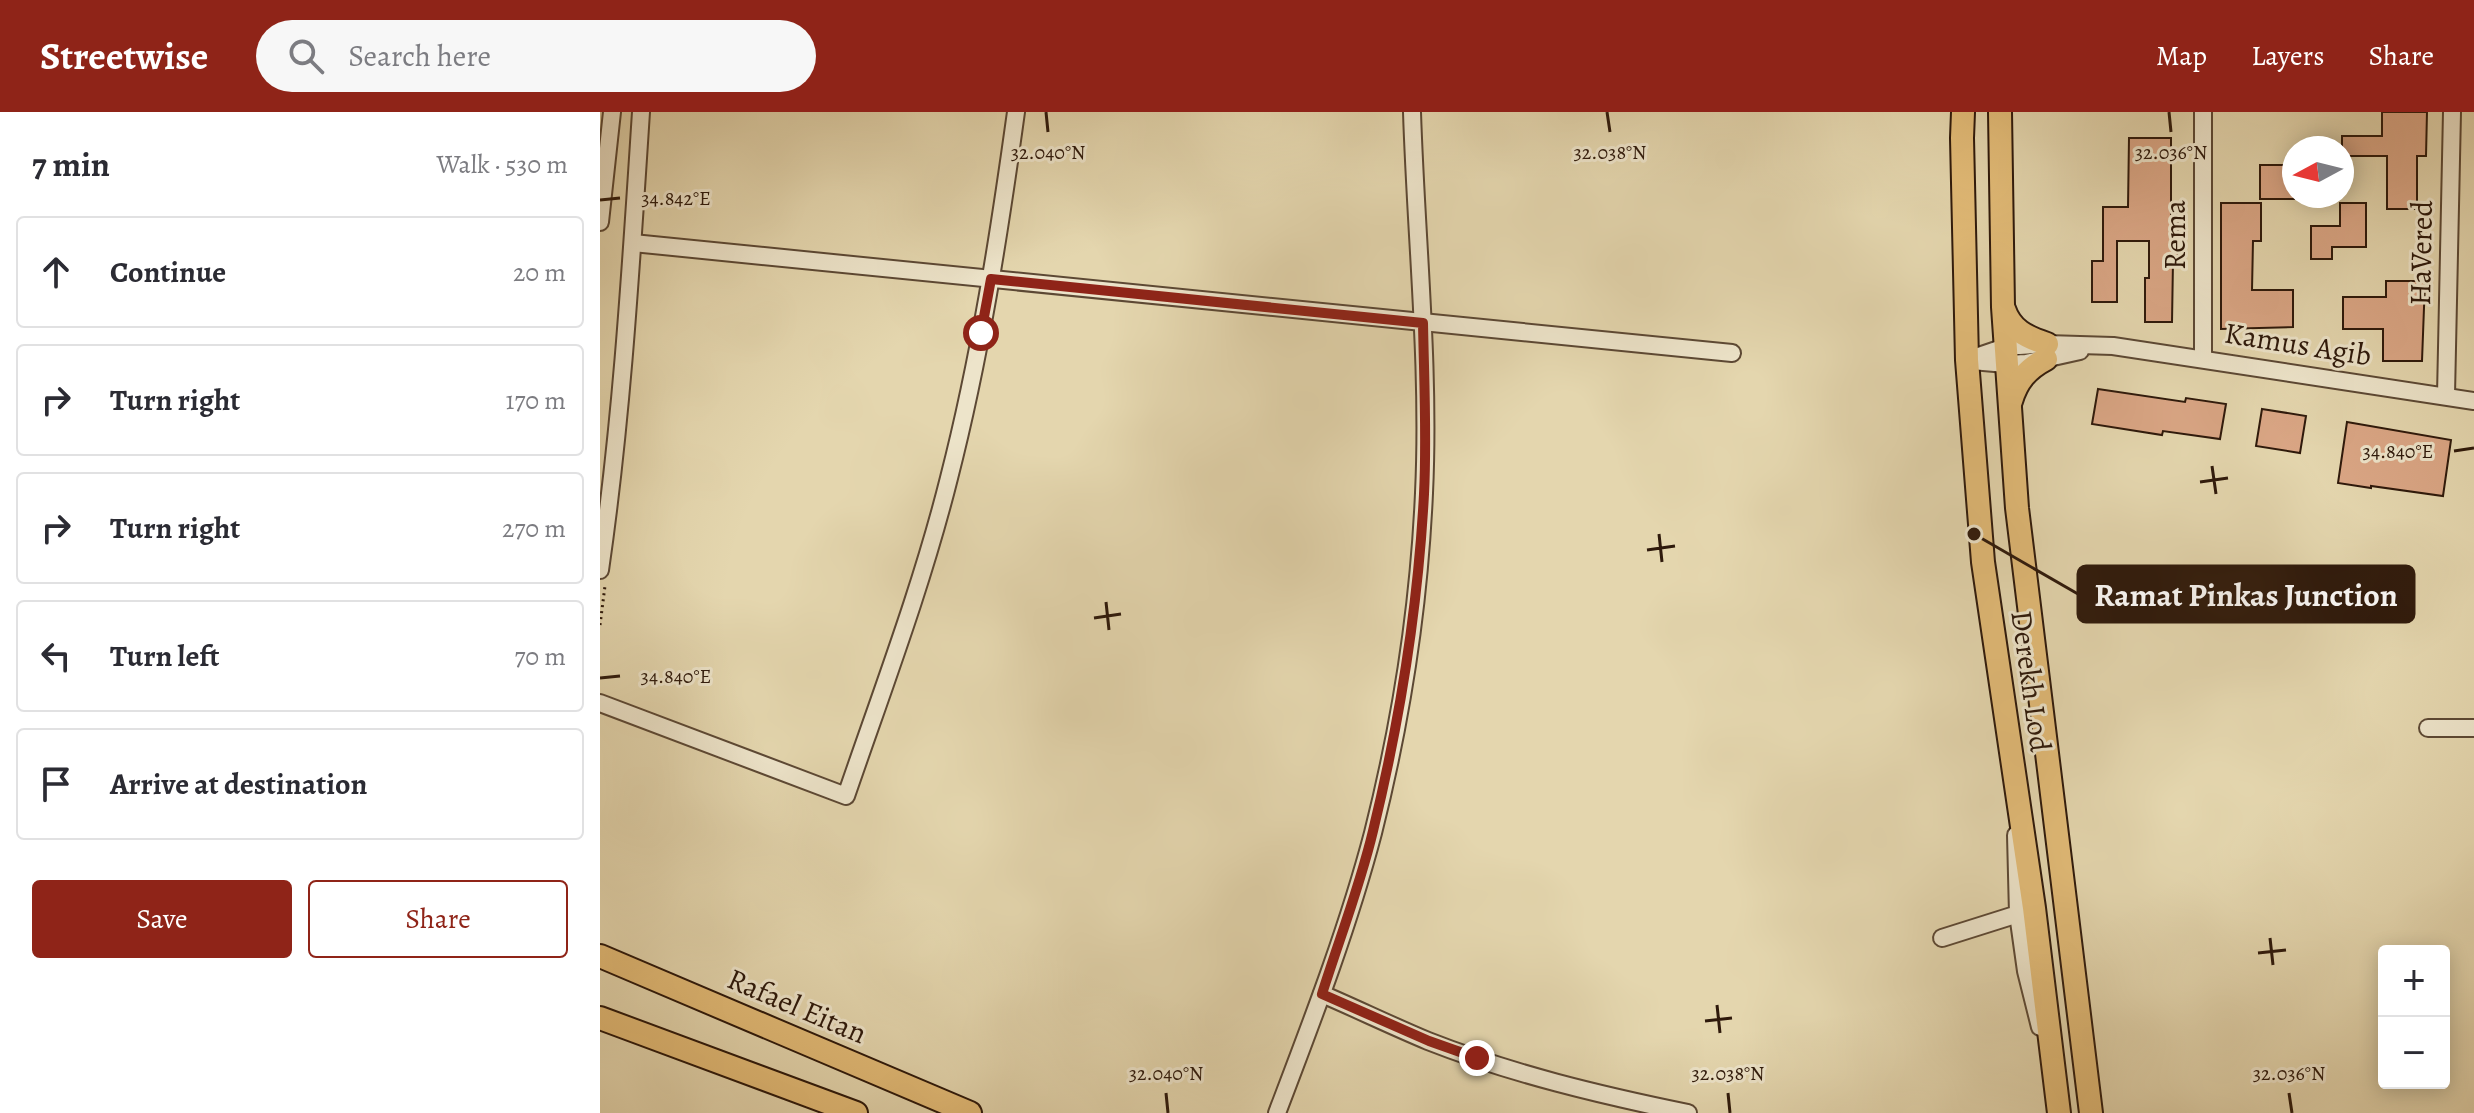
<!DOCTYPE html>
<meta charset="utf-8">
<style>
:root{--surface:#fff;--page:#f7f7f7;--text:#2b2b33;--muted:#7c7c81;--line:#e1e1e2;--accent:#8f2418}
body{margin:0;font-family:Alegreya,serif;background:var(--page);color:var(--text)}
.controls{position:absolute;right:24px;bottom:24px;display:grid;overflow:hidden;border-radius:8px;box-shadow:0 4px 20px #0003}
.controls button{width:72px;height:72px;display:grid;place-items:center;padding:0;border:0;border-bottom:2px solid var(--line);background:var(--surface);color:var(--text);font:40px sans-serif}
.compass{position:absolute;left:1682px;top:24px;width:72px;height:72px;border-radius:50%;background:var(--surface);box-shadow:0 4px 20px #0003;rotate:263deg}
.stop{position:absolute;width:24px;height:24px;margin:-18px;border:6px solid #8f2418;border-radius:50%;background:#fff}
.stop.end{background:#8f2418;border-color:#fff;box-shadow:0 2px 8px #0008}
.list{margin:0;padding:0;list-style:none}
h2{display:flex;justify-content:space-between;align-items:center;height:104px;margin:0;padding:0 32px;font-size:34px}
h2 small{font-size:26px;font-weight:400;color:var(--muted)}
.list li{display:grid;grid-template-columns:52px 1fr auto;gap:24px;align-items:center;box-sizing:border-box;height:112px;margin:0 16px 16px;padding:0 16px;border:2px solid var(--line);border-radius:8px}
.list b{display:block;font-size:30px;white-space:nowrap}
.list em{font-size:26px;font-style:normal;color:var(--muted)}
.actions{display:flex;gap:16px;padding:24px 32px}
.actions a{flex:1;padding:18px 0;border:2px solid var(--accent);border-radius:8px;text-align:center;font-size:28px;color:var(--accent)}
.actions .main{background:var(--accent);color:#fff}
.icon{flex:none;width:44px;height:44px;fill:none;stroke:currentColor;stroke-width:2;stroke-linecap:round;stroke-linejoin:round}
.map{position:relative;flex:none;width:1874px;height:1001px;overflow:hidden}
header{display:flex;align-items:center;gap:48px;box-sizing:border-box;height:112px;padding:0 40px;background:var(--accent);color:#fff}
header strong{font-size:38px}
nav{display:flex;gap:44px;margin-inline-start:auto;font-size:28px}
.search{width:560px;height:72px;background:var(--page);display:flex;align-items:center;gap:20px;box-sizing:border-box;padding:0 28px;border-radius:44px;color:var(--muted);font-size:30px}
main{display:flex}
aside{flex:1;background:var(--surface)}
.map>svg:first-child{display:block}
.building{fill:#daa685;stroke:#2e190b;stroke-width:2}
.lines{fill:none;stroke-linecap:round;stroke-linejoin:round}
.minor-casing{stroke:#5c4834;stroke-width:20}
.major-casing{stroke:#2e190b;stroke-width:26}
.path{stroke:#2e190b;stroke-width:3;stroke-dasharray:2 4;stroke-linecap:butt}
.minor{stroke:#ede4ca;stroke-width:16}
.major{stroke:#e2bb77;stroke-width:22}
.route{stroke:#8f2418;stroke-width:10}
.ticks{fill:none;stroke:#2e190b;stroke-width:3}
.labels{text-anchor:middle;stroke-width:6;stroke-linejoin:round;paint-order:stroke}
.street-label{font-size:30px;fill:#2e190b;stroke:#ede4ca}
.ticks-label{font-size:20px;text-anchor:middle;fill:#2e190b;stroke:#ede4ca;stroke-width:6;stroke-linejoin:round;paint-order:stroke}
.leader{fill:none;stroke:#2e190b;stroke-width:3}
.callout-dot{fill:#2e190b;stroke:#ede4ca;stroke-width:3}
.callout{fill:#2e190b;stroke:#2e190b;stroke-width:3}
.callout-label{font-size:32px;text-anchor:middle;font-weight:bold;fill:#fff}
</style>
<header>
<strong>Streetwise</strong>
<div class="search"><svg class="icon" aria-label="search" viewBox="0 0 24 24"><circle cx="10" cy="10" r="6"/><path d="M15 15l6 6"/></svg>Search here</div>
<nav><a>Map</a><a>Layers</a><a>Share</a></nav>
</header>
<main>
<aside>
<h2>7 min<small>Walk · 530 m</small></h2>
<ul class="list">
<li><svg class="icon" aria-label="ahead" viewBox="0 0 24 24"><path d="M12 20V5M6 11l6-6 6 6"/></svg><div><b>Continue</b></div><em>20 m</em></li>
<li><svg class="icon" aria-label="right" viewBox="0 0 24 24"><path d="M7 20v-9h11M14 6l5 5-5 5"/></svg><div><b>Turn right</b></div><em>170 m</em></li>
<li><svg class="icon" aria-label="right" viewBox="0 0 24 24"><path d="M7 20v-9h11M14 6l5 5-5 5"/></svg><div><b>Turn right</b></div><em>270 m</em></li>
<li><svg class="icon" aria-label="left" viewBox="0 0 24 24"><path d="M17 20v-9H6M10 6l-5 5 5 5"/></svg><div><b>Turn left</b></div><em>70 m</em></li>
<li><svg class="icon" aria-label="arrive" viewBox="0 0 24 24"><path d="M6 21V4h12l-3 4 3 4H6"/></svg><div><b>Arrive at destination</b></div></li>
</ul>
<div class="actions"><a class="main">Save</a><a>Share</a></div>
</aside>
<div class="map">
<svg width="1874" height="1001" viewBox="0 0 1874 1001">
<rect width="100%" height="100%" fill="#e4d6ae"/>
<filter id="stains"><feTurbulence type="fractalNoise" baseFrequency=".0025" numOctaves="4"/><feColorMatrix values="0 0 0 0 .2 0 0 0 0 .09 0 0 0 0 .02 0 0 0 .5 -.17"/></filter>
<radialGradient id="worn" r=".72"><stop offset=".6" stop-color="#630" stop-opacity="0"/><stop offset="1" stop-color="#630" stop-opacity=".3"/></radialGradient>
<g class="building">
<path d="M1782,0h45l-1,44h-9v53h-30v-53h-45v-20h40z"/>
<path d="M1529,26h42v76h7v47h-5l-1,61h-27v-44h4v-37h-32v61h-25v-41h11v-54h25z"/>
<rect x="1660" y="53" width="34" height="34"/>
<path d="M1621,91h40v38h-8l-1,49h41v37l-72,2z"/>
<path d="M1740,91h26v44h-34v12h-21v-33h29z"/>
<path d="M1786,169h39l-3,80h-39v-32h-40v-32h43z"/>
<path d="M1498,277l87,13 1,-4 40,6 -6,35 -57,-8 -1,4 -70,-11z"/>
<path d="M1662,297l44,7 -6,37 -44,-7z"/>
<path d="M1747,310l104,18 -8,56 -72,-10v2l-33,-5z"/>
</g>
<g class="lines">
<g class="minor-casing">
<g id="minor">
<path d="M0,110l12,-110"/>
<path d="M33,131l1099,110"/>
<path d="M1603,246v-246"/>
<path d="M1367,248l38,-13 42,-3 66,2 361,55"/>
<path d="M1372,249l34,3 20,-1 54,-12"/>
<path d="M1846,283l6,-283"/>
<path d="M0,458c22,-151 31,-305 41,-458"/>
<path d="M0,591l246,93c36,-105 76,-210 103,-318 31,-121 50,-243 67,-366"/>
<path d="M1828,616h46"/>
<path d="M1418,802l8,57 14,56"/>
<path d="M1342,826l76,-24 -2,-79"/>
<path d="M722,882c35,15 70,32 106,47 84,33 172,54 260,72"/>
<path d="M677,1001c35,-92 71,-185 96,-280 28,-111 46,-226 51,-340 6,-127 -8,-254 -12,-381"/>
</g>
</g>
<g class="major-casing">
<g id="major">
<path d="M1363,0l-1,26 5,222 16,202 51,346 25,205"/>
<path d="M1400,0l3,195 14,201 74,605"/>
<path d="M1404,197c7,21 22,28 43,35"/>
<path d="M1411,289c6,-20 16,-32 35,-42"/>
<path d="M0,844l370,157"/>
<path d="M0,906l256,95"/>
</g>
</g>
<path class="path" d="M0,513l5,-39"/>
<use href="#minor" class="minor"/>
<use href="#major" class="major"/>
</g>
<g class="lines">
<path class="route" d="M381,221l10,-54 432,44c1,57 4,114 1,171 -6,113 -24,226 -51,337 -13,55 -34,109 -51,163l107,47 48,17"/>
</g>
<path class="ticks" d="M446,0l2,20M1007,0l3,20M1569,0l2,20M0,88l20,-2M1854,339l20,-3M1612,354l4,28M1600,370l28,-4M1059,422l3,28M1047,438l28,-4M506,490l3,28M494,506l27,-4M0,566l20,-2M1670,826l3,27M1658,841l28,-3M1117,893l3,28M1105,909l27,-3M566,981l2,20M1128,981l2,20M1689,981l3,20"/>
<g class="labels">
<g class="street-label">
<text transform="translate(1575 123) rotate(-90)" y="10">Rema</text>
<text transform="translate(1821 141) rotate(-89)" y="10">HaVered</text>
<text transform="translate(1698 232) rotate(9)" y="10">Kamus Agib</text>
<text transform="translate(1431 569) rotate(82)" y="10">Derekh Lod</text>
<text transform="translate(197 894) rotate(23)" y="10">Rafael Eitan</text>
</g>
</g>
<g class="ticks-label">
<text x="448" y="47">32.040°N</text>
<text x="1010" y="47">32.038°N</text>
<text x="1571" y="47">32.036°N</text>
<text x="76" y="93">34.842°E</text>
<text x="1798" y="346">34.840°E</text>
<text x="76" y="571">34.840°E</text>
<text x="566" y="968">32.040°N</text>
<text x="1128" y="968">32.038°N</text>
<text x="1689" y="968">32.036°N</text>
</g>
<path class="leader" d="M1374 422L1478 482"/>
<circle class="callout-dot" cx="1374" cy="422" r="8"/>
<rect class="callout" x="1478" y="454" width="336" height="56" rx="8"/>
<g class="callout-label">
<text x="1646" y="494">Ramat Pinkas Junction</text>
</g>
<rect width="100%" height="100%" filter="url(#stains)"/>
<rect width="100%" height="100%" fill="url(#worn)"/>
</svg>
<div class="controls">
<button>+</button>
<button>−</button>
</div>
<svg class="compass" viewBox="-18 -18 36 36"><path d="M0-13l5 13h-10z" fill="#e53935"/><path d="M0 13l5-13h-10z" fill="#7c7c81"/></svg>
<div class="stop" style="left:381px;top:221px"></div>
<div class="stop end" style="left:877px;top:946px"></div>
</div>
</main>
